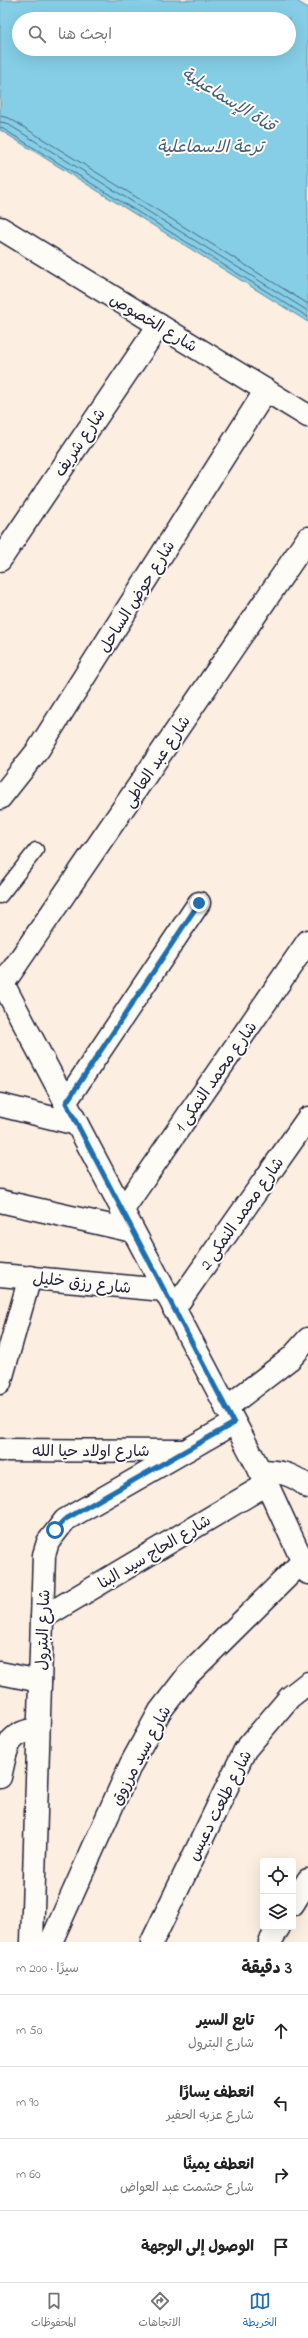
<!DOCTYPE html>
<html lang="ar">
<meta charset="utf-8">
<style>
:root{--surface:#fff;--page:#f6f6f6;--text:#222;--muted:#767676;--line:#e0e0e0;--accent:#1f6fb2}
body{margin:0;font-family:"Indie Flower","Playpen Sans Arabic",sans-serif;background:var(--page);color:var(--text);direction:rtl}
.controls{position:absolute;right:12px;bottom:12px;display:grid;overflow:hidden;border-radius:4px;box-shadow:0 4px 16px #0002}
.controls button{width:36px;height:36px;display:grid;place-items:center;padding:0;border:0;border-bottom:1px solid var(--line);background:var(--surface);color:var(--text);font:20px sans-serif}
.stop{position:absolute;width:12px;height:12px;margin:-9px;border:3px solid #1f6fb2;border-radius:50%;background:#fff}
.stop.end{background:#1f6fb2;border-color:#fff;box-shadow:0 1px 4px #0008}
.list{margin:0;padding:0;list-style:none}
h2{display:flex;justify-content:space-between;align-items:center;height:52px;margin:0;padding:0 16px;font-size:17px}
h2 small{font-size:13px;font-weight:400;color:var(--muted)}
.list li{display:grid;grid-template-columns:26px 1fr auto;gap:12px;align-items:center;box-sizing:border-box;height:72px;padding:0 16px;border-top:1px solid var(--line)}
.list b{display:block;font-size:15px;white-space:nowrap}
.list p{margin:0;font-size:13px;white-space:nowrap;color:var(--muted)}
.list em{font-size:13px;font-style:normal;color:var(--muted)}
.icon{flex:none;width:22px;height:22px;fill:none;stroke:currentColor;stroke-width:2;stroke-linecap:round;stroke-linejoin:round}
.map{position:relative;flex:none;width:308px;height:1942px;overflow:hidden;direction:ltr}
.search{position:absolute;background:var(--surface);box-shadow:0 4px 16px #0002;left:12px;right:12px;top:12px;height:44px;display:flex;align-items:center;gap:10px;box-sizing:border-box;padding:0 14px;border-radius:22px;color:var(--muted);font-size:15px}
.sheet{height:340px;background:var(--surface)}
nav{display:flex;justify-content:space-around;align-items:center;box-sizing:border-box;height:56px;border-top:1px solid var(--line);background:var(--surface);font-size:11px;color:var(--muted)}
nav a{display:grid;justify-items:center;gap:2px}
nav .on{color:var(--accent)}
.map>svg:first-child{display:block}
.water{fill:#85cee6;stroke:#5d89a2;fill-rule:evenodd}
.lines{fill:none;stroke-linecap:round;stroke-linejoin:round}
.shore{stroke:#4a677f;stroke-width:1}
.service-casing{stroke:#22223b;stroke-width:17}
.minor-casing{stroke:#22223b;stroke-width:25}
.secondary-casing{stroke:#22223b;stroke-width:25}
.service{stroke:#fdfcf7;stroke-width:14}
.minor{stroke:#fdfcf7;stroke-width:22}
.secondary{stroke:#fdfcf7;stroke-width:22}
.route{stroke:#1f6fb2;stroke-width:5}
.labels{text-anchor:middle;stroke-width:4;stroke-linejoin:round;paint-order:stroke}
.street-label{font-size:16px;fill:#22223b;stroke:#fdfcf7}
.water-label{font-size:17px;font-style:italic;fill:#455e77;stroke:#fdfcf7}
</style>
<div class="map">
<svg width="308" height="1942" viewBox="0 0 308 1942">
<rect width="100%" height="100%" fill="#fceee0"/>
<filter id="ink" filterUnits="userSpaceOnUse"><feTurbulence type="fractalNoise" baseFrequency=".025" numOctaves="2"/><feDisplacementMap in="SourceGraphic" scale="8" xChannelSelector="R" yChannelSelector="G"/><feConvolveMatrix kernelMatrix="1 2 1 2 8 2 1 2 1" color-interpolation-filters="sRGB"/></filter>
<g filter="url(#ink)">
<path class="water" d="M0,0h295l13,8v314l-308,-192zM19,19h270v30h-270z"/>
<g class="lines">
<g class="shore">
<path d="M0,116l9,2 299,186"/>
<path d="M0,122l6,1 302,188"/>
<path d="M0,127l308,190"/>
</g>
<g class="service-casing">
<path id="service" d="M0,896l36,-46"/>
</g>
<g class="minor-casing">
<g id="minor">
<path d="M0,560l159,-235"/>
<path d="M0,798l38,-48 228,-360"/>
<path d="M0,978l267,506 41,89"/>
<path d="M3,984l305,-446"/>
<path d="M65,1103l134,-200"/>
<path d="M0,1105l77,19"/>
<path d="M0,1201l133,30"/>
<path d="M122,1211l186,-270"/>
<path d="M0,1275l164,15"/>
<path d="M174,1309l134,-191"/>
<path d="M0,1383l30,-106"/>
<path d="M226,1408l65,-50 17,-19"/>
<path d="M0,1450l181,1"/>
<path d="M260,1471c20,0 33,3 48,16"/>
<path d="M42,1618l225,-134"/>
<path d="M0,1673l40,8"/>
<path d="M0,1777c7,-28 5,-44 38,-48"/>
<path d="M293,1904l15,-24"/>
<path d="M32,1942l12,-387 4,-13 17,-22 169,-97"/>
<path d="M51,1942l80,-178 29,-53 28,-36 115,-114"/>
<path d="M152,1942l93,-192 45,-53 18,-14"/>
<path d="M270,1942l9,-15"/>
</g>
</g>
<g class="secondary-casing">
<path id="secondary" d="M0,228l308,188"/>
</g>
<use href="#service" class="service"/>
<use href="#minor" class="minor"/>
<use href="#secondary" class="secondary"/>
</g>
</g>
<g class="lines" filter="url(#ink)">
<path class="route" d="M55,1530l9,-10 170,-97 -168,-320 133,-200"/>
</g>
<g class="labels">
<g class="street-label">
<text transform="translate(154 322) rotate(31)" y="6">شارع الخصوص</text>
<text transform="translate(79 442) rotate(-56)" y="6">شارع شريف</text>
<text transform="translate(136 596) rotate(-58)" y="6">شارع حوض الساحل</text>
<text transform="translate(156 761) rotate(-56)" y="6">شارع عبد العاطى</text>
<text transform="translate(215 1076) rotate(-55)" y="6">شارع محمد النمكى 1</text>
<text transform="translate(241 1213) rotate(-55)" y="6">شارع محمد النمكى 2</text>
<text transform="translate(82 1282) rotate(6)" y="6">شارع رزق خليل</text>
<text x="91" y="1456">شارع اولاد حيا الله</text>
<text transform="translate(154 1551) rotate(-31)" y="6">شارع الحاج سيد البنا</text>
<text transform="translate(42 1630) rotate(-88)" y="6">شارع البترول</text>
<text transform="translate(140 1755) rotate(-62)" y="6">شارع سيد مرزوق</text>
<text transform="translate(219 1805) rotate(-63)" y="6">شارع طلعت دعبس</text>
</g>
<g class="water-label">
<text transform="translate(229 99) rotate(32)" y="6">قناة الإسماعيلية</text>
<text x="210" y="152">ترعة الاسماعلية</text>
</g>
</g>
</svg>
<div class="controls">
<button><svg class="icon" aria-label="locate" viewBox="0 0 24 24"><circle cx="12" cy="12" r="6"/><path d="M12 2v4M12 18v4M2 12h4M18 12h4"/></svg></button>
<button><svg class="icon" aria-label="layers" viewBox="0 0 24 24"><path d="M12 4l9 5-9 5-9-5zM3 14l9 5 9-5"/></svg></button>
</div>
<div class="stop" style="left:55px;top:1530px"></div>
<div class="stop end" style="left:199px;top:903px"></div>
<div class="search"><svg class="icon" aria-label="search" viewBox="0 0 24 24"><circle cx="10" cy="10" r="6"/><path d="M15 15l6 6"/></svg>ابحث هنا</div>
</div>
<section class="sheet">
<h2>3 دقيقة<small>سيرًا · 200 m</small></h2>
<ul class="list">
<li><svg class="icon" aria-label="ahead" viewBox="0 0 24 24"><path d="M12 20V5M6 11l6-6 6 6"/></svg><div><b>تابع السير</b><p>شارع البترول</p></div><em>50 m</em></li>
<li><svg class="icon" aria-label="left" viewBox="0 0 24 24"><path d="M17 20v-9H6M10 6l-5 5 5 5"/></svg><div><b>انعطف يسارًا</b><p>شارع عزبه الحفير</p></div><em>90 m</em></li>
<li><svg class="icon" aria-label="right" viewBox="0 0 24 24"><path d="M7 20v-9h11M14 6l5 5-5 5"/></svg><div><b>انعطف يمينًا</b><p>شارع حشمت عبد العواض</p></div><em>60 m</em></li>
<li><svg class="icon" aria-label="arrive" viewBox="0 0 24 24"><path d="M6 21V4h12l-3 4 3 4H6"/></svg><div><b>الوصول إلى الوجهة</b></div></li>
</ul>
</section>
<nav>
<a class="on"><svg class="icon" aria-label="map" viewBox="0 0 24 24"><path d="M3 6l6-2 6 2 6-2v14l-6 2-6-2-6 2zM9 4v14M15 6v14"/></svg>الخريطة</a>
<a><svg class="icon" aria-label="directions" viewBox="0 0 24 24"><path d="M12 3l9 9-9 9-9-9zM9 14v-3h6M13 9l2 2-2 2"/></svg>الاتجاهات</a>
<a><svg class="icon" aria-label="saved" viewBox="0 0 24 24"><path d="M7 4h10v16l-5-4-5 4z"/></svg>المحفوظات</a>
</nav>
